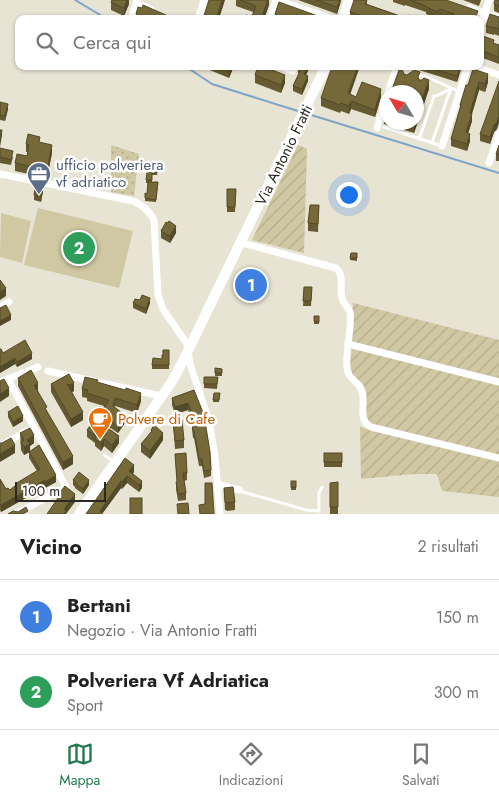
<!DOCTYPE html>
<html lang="it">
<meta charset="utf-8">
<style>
:root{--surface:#fff;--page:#f6f6f6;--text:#222;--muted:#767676;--line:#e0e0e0;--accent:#20784b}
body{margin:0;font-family:Jost,sans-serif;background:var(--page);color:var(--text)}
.compass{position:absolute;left:379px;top:85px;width:45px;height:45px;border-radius:50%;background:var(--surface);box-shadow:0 1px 4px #0004;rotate:308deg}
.scale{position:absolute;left:15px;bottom:12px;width:91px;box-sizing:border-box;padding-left:5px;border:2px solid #2b2923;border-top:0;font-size:14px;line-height:18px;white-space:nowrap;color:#2b2923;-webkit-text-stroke:4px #fff;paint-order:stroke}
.you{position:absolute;left:348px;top:194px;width:18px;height:18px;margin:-12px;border:4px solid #fff;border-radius:50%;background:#1a73e8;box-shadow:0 0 0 8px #1a73e833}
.badge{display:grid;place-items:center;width:32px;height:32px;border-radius:50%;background:var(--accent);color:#fff;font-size:16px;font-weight:700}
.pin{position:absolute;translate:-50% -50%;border:2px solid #fff;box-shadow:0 1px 5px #0006}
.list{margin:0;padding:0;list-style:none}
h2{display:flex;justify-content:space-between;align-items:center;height:65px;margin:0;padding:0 20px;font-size:21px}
h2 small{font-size:16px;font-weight:400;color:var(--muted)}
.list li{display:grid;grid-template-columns:32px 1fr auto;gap:15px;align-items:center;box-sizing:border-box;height:75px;padding:0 20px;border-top:1px solid var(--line)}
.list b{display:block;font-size:19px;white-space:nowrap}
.list p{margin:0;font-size:16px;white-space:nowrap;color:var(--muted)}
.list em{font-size:16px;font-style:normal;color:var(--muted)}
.icon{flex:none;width:28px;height:28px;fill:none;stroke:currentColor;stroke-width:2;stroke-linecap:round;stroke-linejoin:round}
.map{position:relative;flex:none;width:499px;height:514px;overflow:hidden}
.search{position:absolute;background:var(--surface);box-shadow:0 1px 4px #0004;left:15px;right:15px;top:15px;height:55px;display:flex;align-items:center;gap:12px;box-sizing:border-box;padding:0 18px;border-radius:10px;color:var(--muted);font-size:19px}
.sheet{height:215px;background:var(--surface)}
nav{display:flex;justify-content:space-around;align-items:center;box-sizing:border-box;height:70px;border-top:1px solid var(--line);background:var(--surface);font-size:14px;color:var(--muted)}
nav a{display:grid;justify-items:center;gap:2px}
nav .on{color:var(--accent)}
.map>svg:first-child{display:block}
.grass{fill:url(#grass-dots)}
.garden{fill:url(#garden-furrows)}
.pitch{fill:#d0c7a3}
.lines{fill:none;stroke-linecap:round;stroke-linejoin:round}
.stream{stroke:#7ca5c8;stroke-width:2}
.lane{stroke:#fff;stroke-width:3}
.street{stroke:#fff;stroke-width:7}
.secondary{stroke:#fff;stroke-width:10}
.wall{fill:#655a31}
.shaded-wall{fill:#524a28}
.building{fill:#756939;stroke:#524a28}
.labels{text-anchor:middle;stroke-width:5;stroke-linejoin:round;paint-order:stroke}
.street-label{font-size:15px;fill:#2b2923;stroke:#fff}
.service-label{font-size:15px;fill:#4e5e75;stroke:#fff;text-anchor:start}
.food-label{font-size:15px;fill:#c56008;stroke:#fff;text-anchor:start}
</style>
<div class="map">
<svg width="499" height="514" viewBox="0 0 499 514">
<defs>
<pattern id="grass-dots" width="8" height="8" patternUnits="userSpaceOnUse" patternTransform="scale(1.25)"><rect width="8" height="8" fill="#d0c7a3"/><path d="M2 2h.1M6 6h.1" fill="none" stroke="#b3ab8c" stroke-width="1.8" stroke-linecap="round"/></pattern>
<pattern id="garden-furrows" width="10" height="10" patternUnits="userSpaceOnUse" patternTransform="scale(1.25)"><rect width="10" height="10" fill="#d0c7a3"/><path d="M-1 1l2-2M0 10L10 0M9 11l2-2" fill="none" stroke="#b3ab8c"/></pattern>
</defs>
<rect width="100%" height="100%" fill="#e8e4d4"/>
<path class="grass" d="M111,145l28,9 -5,42 -23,-4z"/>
<g class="garden">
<path d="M298,145l9,4 -3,104 -52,-13z"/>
<path d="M353,303l146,37v38l-144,-35 -4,-2 -1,-5z"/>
<path d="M350,347l149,36v73l-126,-30 -7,-8 -1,-24 -2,-10 -14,-12z"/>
<path d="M360,427l139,33v37l-57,-6 -5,-17h-23l-53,5z"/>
</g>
<g class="pitch">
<path d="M38,208l95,23 -14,57 -95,-23z"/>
<path d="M1,213l30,8 -9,42 -22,-6z"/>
</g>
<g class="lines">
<g class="stream">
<path d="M75,0l32,19"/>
<path d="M185,66l27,18 89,28"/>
<path d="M308,114l191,59"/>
</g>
<g class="lane">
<path d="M417,75l8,1 35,16"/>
<path d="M384,127l58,19"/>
<path d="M419,139l15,-43c7,0 11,-6 17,-7"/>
<path d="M432,143l15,-44 4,-10"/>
<path d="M148,421l8,2h15"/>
<path d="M104,455l9,6"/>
<path d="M240,491l66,19 13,1v-18l3,-6"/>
</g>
<g class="street">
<path d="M277,0l56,19"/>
<path d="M469,8l30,10"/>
<path d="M131,19l5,-16 15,6"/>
<path d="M198,19l6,-19"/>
<path d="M270,19l6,-19"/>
<path d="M480,28l9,-28"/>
<path d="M278,66l15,5"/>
<path d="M473,66l26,9"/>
<path d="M388,92l9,-26"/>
<path d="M377,128l9,-29"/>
<path d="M442,146l26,-80"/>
<path d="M489,163l10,-29"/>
<path d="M0,174l133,27c10,4 16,9 21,19l4,75 5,14 24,35 3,20 19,57 6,36 5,57"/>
<path d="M242,243l94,25c9,8 3,20 6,30 1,5 6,9 8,14 1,6 -1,25 -2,32l151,38"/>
<path d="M0,307l9,-5"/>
<path d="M348,344c0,8 -3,20 0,28 2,8 11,10 14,19 4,13 -5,28 9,36l128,31"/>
<path d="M48,371l113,25"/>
<path d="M8,379l58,108 -50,27"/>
<path d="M0,382l38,-15"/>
<path d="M0,446l27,-15"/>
<path d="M217,484l22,6"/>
</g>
<g class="secondary">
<path d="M343,19l6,-19"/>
<path d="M79,514l92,-131 11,-20 144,-297"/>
</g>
</g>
<g class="wall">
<path d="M129,0v4l-5,12 -13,-6v-8z"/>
<path d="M236,0h33v5l-5,14h-19l7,-2 1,-5 -17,-6z"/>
<path d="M298,0h43l-1,4 -3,10z"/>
<path d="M367,0v4l39,14 8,1 -64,-1v-6z"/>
<path d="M393,0h53l32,17 -1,2h-27l-10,-4 -2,4 -12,-5v-2l-21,-7v1l-12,-4z"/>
<path d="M463,0h18l-2,6z"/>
<path d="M499,0v13l-5,-2v-7z"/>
<path d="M136,14l39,5h-39z"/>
<path d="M275,14l51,5h-51z"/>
<path d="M499,17v19l-5,-2v1l-8,-2v-7z"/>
<path d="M494,43l5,2v19l-19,-7v-12z"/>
<path d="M200,66h34l-5,12z"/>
<path d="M298,66h12l-4,9 2,6 -6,14 -9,-4v-5l6,-13h-1z"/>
<path d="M417,66h44v3l-4,13 -38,-12v-3z"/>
<path d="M473,69l15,13 -3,10 -6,-2 -7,24v7l-4,12 2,8 -3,10 -16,-5v-7l9,-30v-4l8,-20z"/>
<path d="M404,74l16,6 9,9 -15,44 -30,-9v-10l2,-7v15h30z"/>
<path d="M255,75l30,8 -4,10 -26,-10z"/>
<path d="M350,94l6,3h25l-6,20 -24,-8 -2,5 -8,-3 -1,2 -19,-7v-8z"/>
<path d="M0,102l8,7 -3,12 -5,-1z"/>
<path d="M497,129l-3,3 -4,12 -10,-3v-7z"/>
<path d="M40,143l12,10 -5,25 -32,-7v-8l12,-7 1,-4h-2v-8z"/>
<path d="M499,145v16h-3v-7z"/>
<path d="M0,148l13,9 -2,8 -11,-2z"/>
<path d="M158,162l-1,13h-5v7h6l-2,20 -11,-1v-8l2,1 1,-11h-2v-3z"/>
<path d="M227,189h9l-1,23h-8z"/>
<path d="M43,191l-2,11 -7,-2v-5z"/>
<path d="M319,205l-1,27 -10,-1v-8z"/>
<path d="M161,231l15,2 -6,10 -9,-5z"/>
<path d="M351,253h6v8l-7,-1z"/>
<path d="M304,287h8l-1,19h-8z"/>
<path d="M260,294l-5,9 -4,-2v-3z"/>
<path d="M140,300l10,3 -4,11 -13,-6v-5z"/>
<rect x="314" y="316" width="5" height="8"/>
<path d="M0,349l3,4 29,6 -15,8 -2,-3 -15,9z"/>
<path d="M169,350v19h-17v-4l10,-6 1,-4z"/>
<path d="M215,368l7,1v7h-7z"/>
<path d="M69,374l5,17 -2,1 11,28 -12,7 -20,-35v-8z"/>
<path d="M204,377h14l-1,12 -13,-1z"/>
<path d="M18,378l20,13 9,22 26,51 -10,6 -45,-84z"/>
<path d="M98,382l43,19 -4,12 -22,-7 -1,2 11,15 -7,10 -18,-12v-8l4,-7 -17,-5v-3l-5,-1v-8z"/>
<path d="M194,390l17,80v6l-7,2 -2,-12h-3l-5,-28h-1l-1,-9v-7l-4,-12 -13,4 -3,-9v-7z"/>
<path d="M214,393h6l-1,9h-6z"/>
<path d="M8,412l15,9 -10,6 -5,-10z"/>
<path d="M173,421l11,19v8l-9,1z"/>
<path d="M87,430l32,13 -7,10 -8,-7 -3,5 -6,-5v-3l-8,-6z"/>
<path d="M151,430l12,10 -13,19 -9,-7v-8l10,-12z"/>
<path d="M20,433l14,10 -4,3v5l26,31 -11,6v-1l-44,25 -1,-2v-31l6,10 4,1 5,-4v-2l22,-13 -8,-13v-6l-5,3 -3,-5z"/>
<rect x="324" y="453" width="18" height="14"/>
<path d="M175,454l12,19v7l-3,1 2,12v7l-8,1 -2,-12v-7h1z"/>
<path d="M134,465v7l-1,2 9,14 -3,4 -12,-9 -5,6 -1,-1 -19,26h-16z"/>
<path d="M73,480l16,5 -6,9 -8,-6v-1l-2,-2z"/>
<rect x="291" y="481" width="5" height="9"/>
<path d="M330,483l8,24v7h-8z"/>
<path d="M224,488l11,14v8l-8,1 -1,-1h-1z"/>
</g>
<g class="shaded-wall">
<path d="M127,0h2v4l-5,12v-8z"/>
<path d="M222,0h3l-6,19h-3z"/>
<path d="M268,0h1v5l-5,14h-3z"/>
<path d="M339,0h2l-1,4 -3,10v-7z"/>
<path d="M230,66h4l-5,12v-10z"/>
<path d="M308,66h2l-6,14v-6z"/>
<path d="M358,66h2l-12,35v-8z"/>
<path d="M461,66v3l-4,13v-6z"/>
<path d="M488,74v8l-3,10v-8z"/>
<path d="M285,75v8l-4,10v-8z"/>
<path d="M308,76v5l-6,14v-6z"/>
<path d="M429,80v9l-15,44v-11h2v-6z"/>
<path d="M479,82v8l-9,30v-7z"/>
<path d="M381,89v8l-6,20v-7z"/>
<path d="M351,101v8l-2,5v-8z"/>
<path d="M8,104v5l-3,12v-5z"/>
<path d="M472,114v7l-6,19v-8z"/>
<path d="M499,116v7l-2,6 -3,3 -4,12v-7l4,-12z"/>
<path d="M2,130v5l-2,12v-6z"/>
<path d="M470,134v7l-3,10v-7z"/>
<path d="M52,145v8l-5,25v-8z"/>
<path d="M43,185v6l-2,11v-6z"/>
<path d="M176,226v7l-6,10v-7z"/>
<path d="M6,288v8l-6,4v-8z"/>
<path d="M260,291v3l-5,9v-2z"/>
<path d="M150,298v5l-4,11v-5z"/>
<path d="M11,315v5l-11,6v-5z"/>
<path d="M32,353v6l-15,8v-5z"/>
<path d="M15,358v6l-15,9v-6z"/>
<path d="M38,383v8l-4,2v-8z"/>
<path d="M74,383v8l-4,2v-8z"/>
<path d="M9,388v8l-9,6v-8z"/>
<path d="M141,393v8l-4,12v-8z"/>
<path d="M188,403v7l-13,4v-7z"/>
<path d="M83,412v8l-12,7v-8z"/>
<path d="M125,415v8l-7,10v-7z"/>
<path d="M23,416v5l-10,6v-5z"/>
<path d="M163,433v7l-13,19v-8z"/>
<path d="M34,435v8l-4,3v6l-6,3v-8l3,-7z"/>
<path d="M119,436v7l-7,10v-8z"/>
<path d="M104,439v7l-3,5v-8z"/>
<path d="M15,445v8l-15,9v-8z"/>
<path d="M73,456v8l-10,6v-8z"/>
<path d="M134,465v7l-5,7v-8z"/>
<path d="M56,475v7l-11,6v-6z"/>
<path d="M127,476v7l-5,6v-7z"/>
<path d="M45,480v7l-44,25v-7z"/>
<path d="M89,480v5l-6,9v-5z"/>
<path d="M121,481v7l-19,26h-2v-3z"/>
<path d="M142,481v7l-3,4v-7z"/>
<path d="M75,494v8l-9,12h-2v-5z"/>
</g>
<g class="building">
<path d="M112,0h15l-3,8 -13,-6z"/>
<path d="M209,0h13l-6,19h-13z"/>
<path d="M240,0h28l-7,19h-16l1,-4 6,2 4,-11z"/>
<path d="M317,0h23l-3,7z"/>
<path d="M354,0h13l-2,4 41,14v-2l8,3h-42l-22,-7z"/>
<path d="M410,0h36l32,11 -3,8h-23l2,-5 -14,-5 -2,3 -12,-5v-1z"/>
<path d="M495,0h4v6l-5,-2z"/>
<path d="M279,2l47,17h-34l-10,-3v1l-7,-3z"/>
<path d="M143,5l32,14h-31l-6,-3v-1l-2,-1 2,-7 4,1z"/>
<path d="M490,14l9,3v12l-5,-2v1l-8,-2z"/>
<path d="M483,36l11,4 -1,3 6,2v12l-19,-7v-5z"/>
<path d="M258,66h4l23,9 -4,10 -26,-10z"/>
<path d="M298,66h10l-4,8 4,2 -6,13 -9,-3 8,-17 -3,-2z"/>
<path d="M335,66h23l-10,27 8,4 6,-15 19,7 -6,21 -24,-9 -2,5 -8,-3 -1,2 -19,-7 11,-31 3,1z"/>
<path d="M424,66h37l-4,10z"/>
<path d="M473,69l15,5 -3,10 -6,-2 -9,31 2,1 -6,18 4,2 -3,10 -16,-5 10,-34h-1l6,-20h2z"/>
<path d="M399,70l4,1 1,3 3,1 7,-5 6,2 -2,5 1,3h3l2,-2 5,2 -13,36v-24h-25z"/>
<path d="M499,81v35l-2,6 -3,3 -4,12 -10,-3z"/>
<path d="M0,102l8,2 -3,12 -5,-1z"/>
<path d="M386,107v8l-2,-1z"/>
<path d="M0,130h2l-2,11z"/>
<path d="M28,134l12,3 -1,5 13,3 -5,25 -32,-7 2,-9 10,2 2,-11 -3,-1z"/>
<path d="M499,145v10l-3,-1z"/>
<path d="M0,148l13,3 -2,9 -11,-3z"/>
<path d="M152,162h6l-1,11 -5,-1z"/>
<path d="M147,172l5,1v7h-6z"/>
<path d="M148,182h10l-2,18 -11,-2v-5l2,1z"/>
<path d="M36,183l7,2 -2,11 -7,-1z"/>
<path d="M227,189h9l-1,18h-8z"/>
<path d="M310,205h9l-1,19 -10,-1z"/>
<path d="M169,221l7,5 -6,10 -9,-5 5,-9 2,1z"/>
<path d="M351,253h6v5h-7z"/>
<path d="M0,280l6,8 -6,4z"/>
<path d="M304,287h8l-1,14h-8z"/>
<path d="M256,289l4,2 -5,10 -4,-3z"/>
<path d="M142,295l8,3 -4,11 -13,-6 2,-4 5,1z"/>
<path d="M6,305l5,10 -11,6v-13z"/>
<path d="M314,316h5v6l-5,-1z"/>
<path d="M25,340l7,13 -15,9 -2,-4 -15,9v-18h1l2,4z"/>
<path d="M163,350h6v15h-17l1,-7 9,1v-4h1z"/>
<path d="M215,368l7,1v4h-7z"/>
<path d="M31,370l7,13 -4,2 13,22 -2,1 28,48 -10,6 -45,-84z"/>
<path d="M69,374l5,9 -4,2 -3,-1 16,28 -12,7 -20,-35z"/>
<path d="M85,377l13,3 -1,2 28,8 1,-2 15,5 -4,12 -22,-7 -2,8 12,9 -7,11 -18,-13 9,-13 -22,-7 1,-3 -6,-1z"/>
<path d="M204,377h14l-1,7h-13z"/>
<path d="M4,379l5,9 -9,6v-13z"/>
<path d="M194,390l10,25 6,37 1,18 -7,1 -2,-12h-3l-5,-28h-1l-1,-9h3l-7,-19 -13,4 -3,-9z"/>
<path d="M214,393h6l-1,7h-6z"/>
<path d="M18,406l5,10 -10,6 -5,-10z"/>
<path d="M95,419l24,17 -7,9 -8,-6 -3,4 -6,-4 1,-3 -9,-6z"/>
<path d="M182,420l2,20 -9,1 -2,-20z"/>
<path d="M154,425l9,8 -13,18 -9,-7 11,-13 -1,-1z"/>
<path d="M30,428l4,7 -7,5 3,4 -6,3 -3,-5 3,-2 -4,-7z"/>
<path d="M11,438l4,7 -15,9v-11h2z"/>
<path d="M39,445l17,30 -11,7v-2l-44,25 -1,-1v-25l6,10 2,-1 2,2 6,-5 -1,-1 25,-15 -11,-17z"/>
<path d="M186,453l1,20h-4l3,20 -8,1 -2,-12h1l-2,-28z"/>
<rect x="324" y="453" width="18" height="9"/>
<path d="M125,458l9,7 -5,6 13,10 -3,4 -12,-9 -5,6 -1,-1 -21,30 2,1 -1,2h-15z"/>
<path d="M79,472l10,8 -6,9 -8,-6 1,-1 -3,-2z"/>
<rect x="291" y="481" width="5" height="6"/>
<path d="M338,482v25h-8v-24z"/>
<path d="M205,483h7l2,31h-14l-1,-9 6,-1z"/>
<path d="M65,486l10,8 -11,15 2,2 -2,3h-17l11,-16 -2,-1z"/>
<path d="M233,487l2,15 -8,1 -1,-1h-1l-1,-14z"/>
<rect x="130" y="498" width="12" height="16"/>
<path d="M188,503l1,11h-11l-1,-10z"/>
<path d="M26,507l2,4 -5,3h-15l5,-3 5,1z"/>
</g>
<defs>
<g id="office-pin" transform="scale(1.25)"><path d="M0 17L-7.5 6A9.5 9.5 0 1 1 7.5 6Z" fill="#5c6f8a" stroke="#fff"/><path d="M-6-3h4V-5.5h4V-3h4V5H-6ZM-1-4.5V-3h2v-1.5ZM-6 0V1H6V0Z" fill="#fff"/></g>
<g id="cafe-pin" transform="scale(1.25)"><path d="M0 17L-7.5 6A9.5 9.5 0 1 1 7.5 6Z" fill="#e8710a" stroke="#fff"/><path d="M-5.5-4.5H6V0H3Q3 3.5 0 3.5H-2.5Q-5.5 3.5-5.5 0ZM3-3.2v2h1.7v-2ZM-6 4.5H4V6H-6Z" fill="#fff"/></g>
</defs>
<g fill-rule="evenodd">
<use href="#office-pin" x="39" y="174"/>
<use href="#cafe-pin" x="100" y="419"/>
</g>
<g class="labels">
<g class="street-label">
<text transform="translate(284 155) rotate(-64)" y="5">Via Antonio Fratti</text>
</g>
<g class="service-label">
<text x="56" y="170">ufficio polveriera<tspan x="56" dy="17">vf adriatico</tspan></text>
</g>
<g class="food-label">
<text x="118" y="424">Polvere di Cafe</text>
</g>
</g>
</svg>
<svg class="compass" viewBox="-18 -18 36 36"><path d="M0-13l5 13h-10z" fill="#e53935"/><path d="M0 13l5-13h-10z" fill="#767676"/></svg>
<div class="scale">100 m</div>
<div class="you"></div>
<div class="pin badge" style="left:251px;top:285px;background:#3f7fe0">1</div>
<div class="pin badge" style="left:79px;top:248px;background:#2e9e5b">2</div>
<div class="search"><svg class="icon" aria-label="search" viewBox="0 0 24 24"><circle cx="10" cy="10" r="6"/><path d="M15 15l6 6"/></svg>Cerca qui</div>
</div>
<section class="sheet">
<h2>Vicino<small>2 risultati</small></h2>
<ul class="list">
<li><span class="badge" style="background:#3f7fe0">1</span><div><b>Bertani</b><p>Negozio · Via Antonio Fratti</p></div><em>150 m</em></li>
<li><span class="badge" style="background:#2e9e5b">2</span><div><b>Polveriera Vf Adriatica</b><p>Sport</p></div><em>300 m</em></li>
</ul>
</section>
<nav>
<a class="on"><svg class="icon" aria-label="map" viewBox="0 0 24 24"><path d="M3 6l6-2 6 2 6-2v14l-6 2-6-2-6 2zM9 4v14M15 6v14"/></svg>Mappa</a>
<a><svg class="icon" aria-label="directions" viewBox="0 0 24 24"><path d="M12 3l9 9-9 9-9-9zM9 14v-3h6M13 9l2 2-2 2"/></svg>Indicazioni</a>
<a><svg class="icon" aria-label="saved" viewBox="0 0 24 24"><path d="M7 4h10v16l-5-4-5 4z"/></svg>Salvati</a>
</nav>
